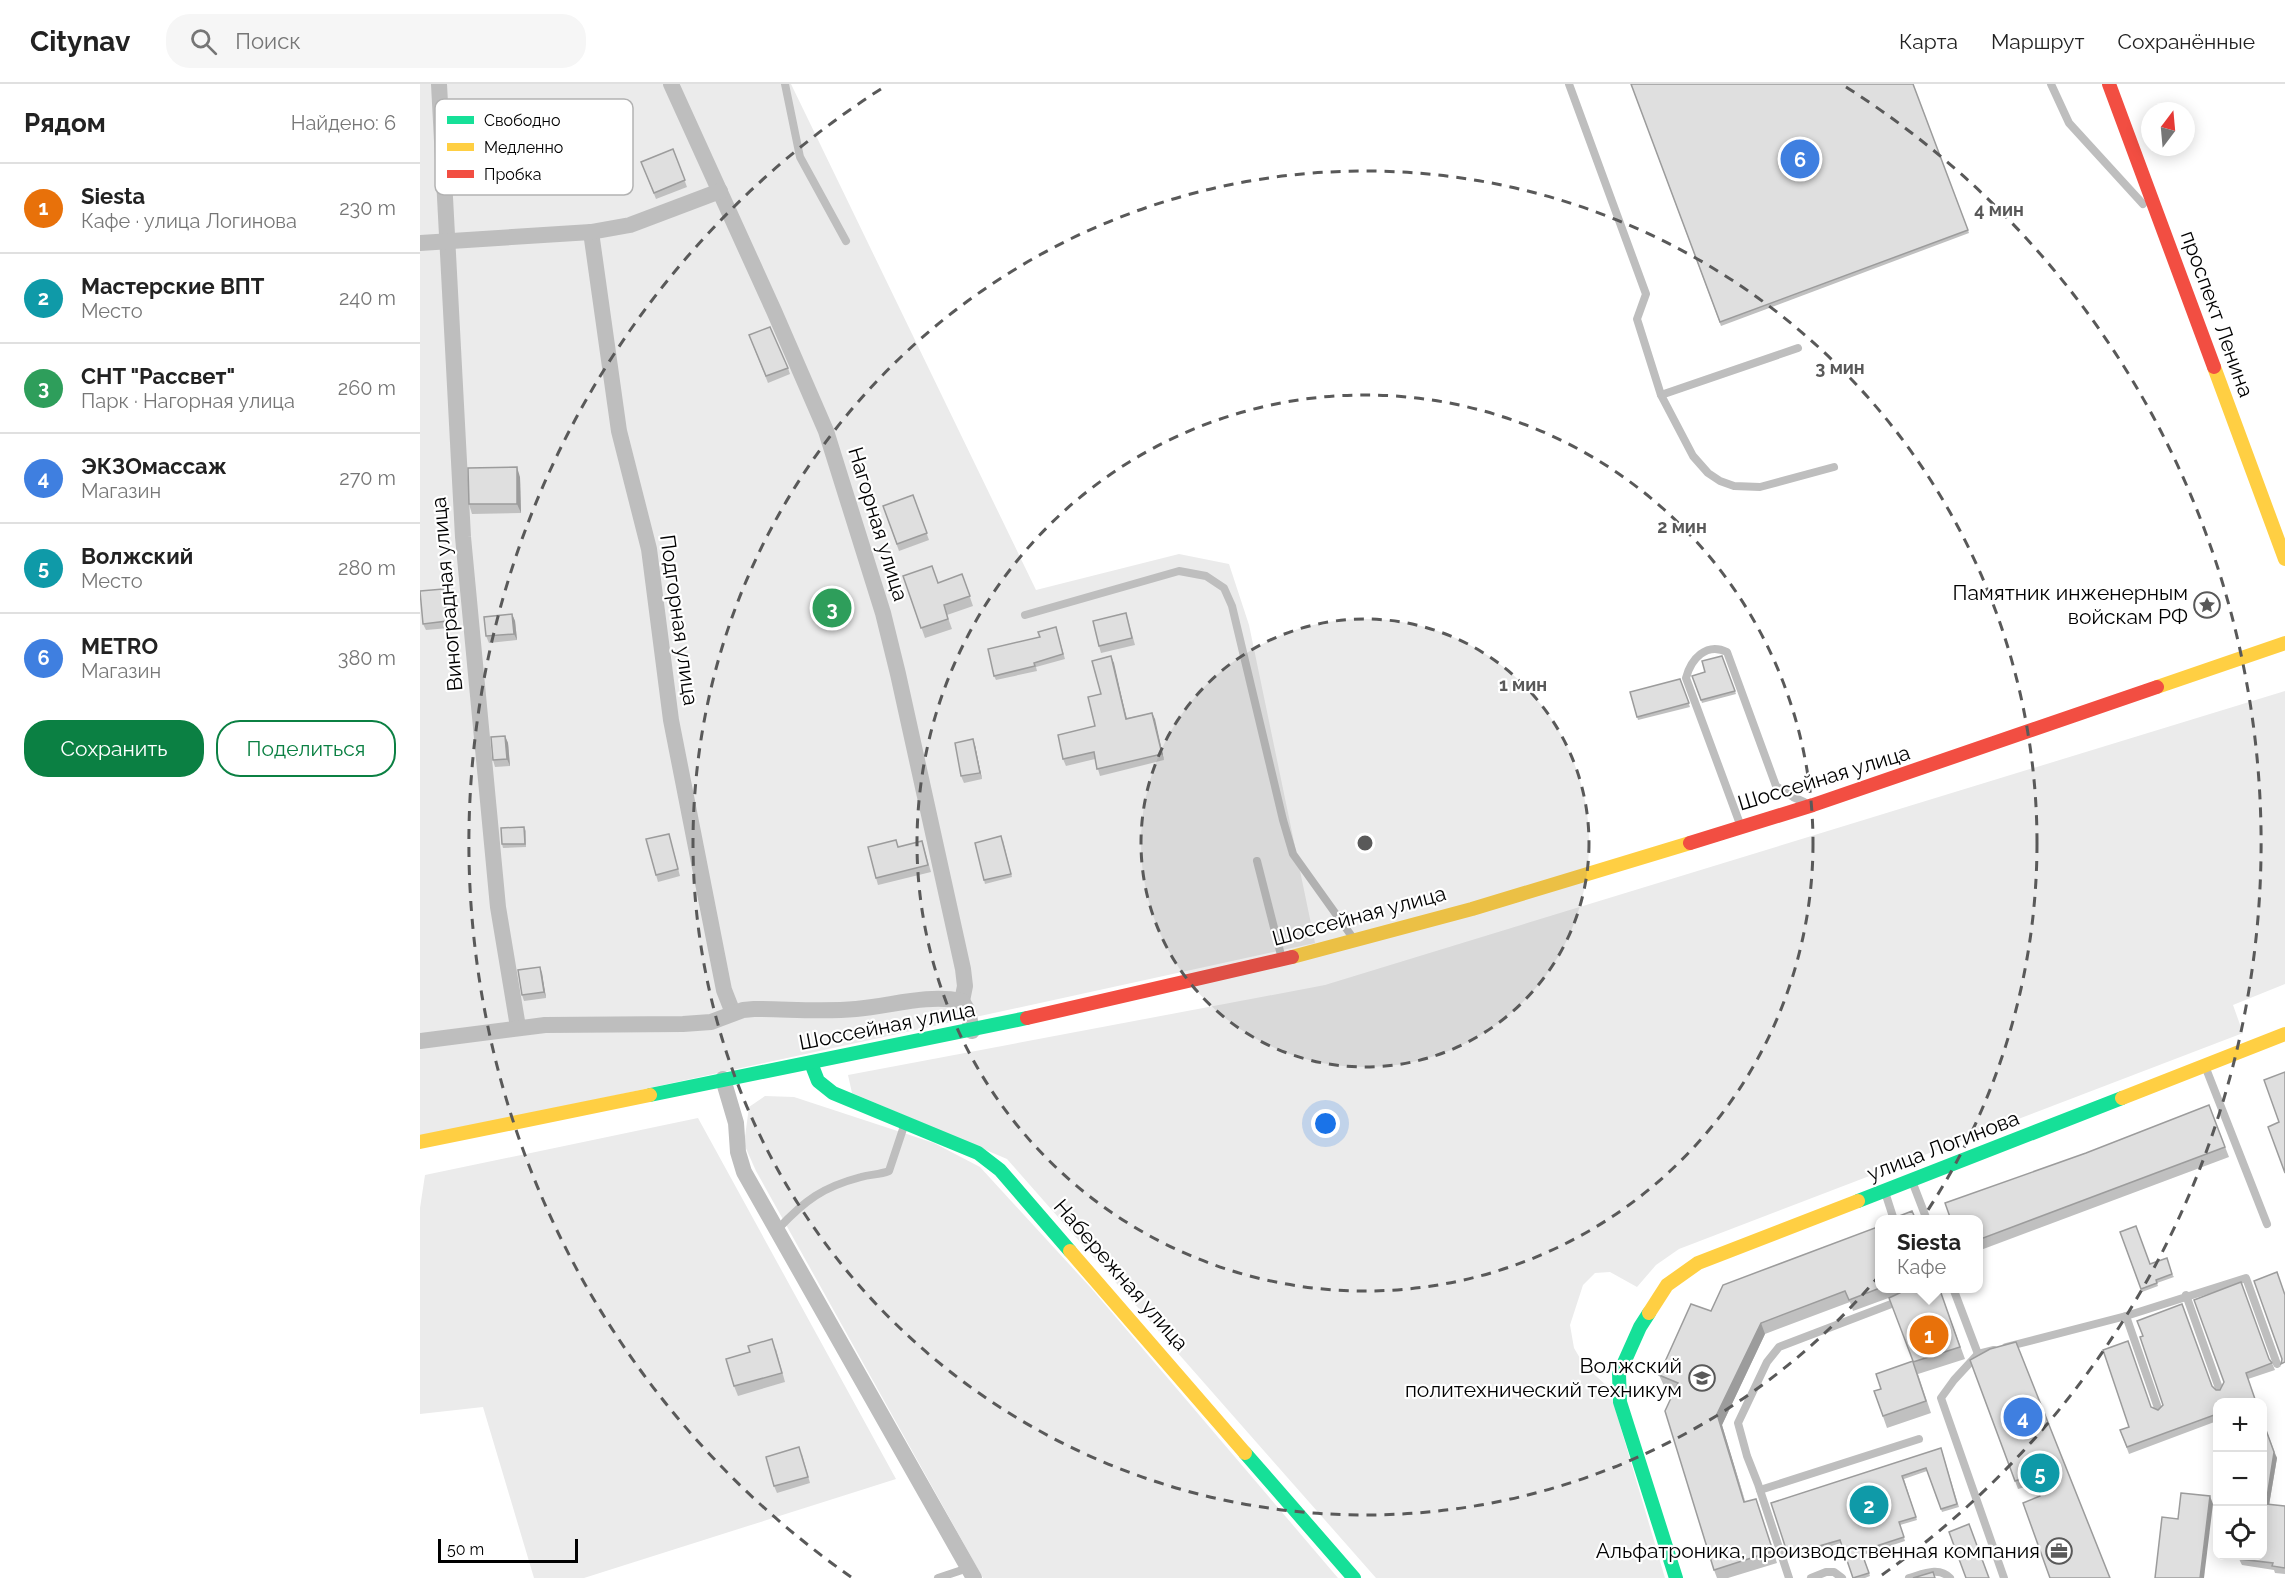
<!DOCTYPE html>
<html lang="ru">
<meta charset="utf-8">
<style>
:root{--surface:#fff;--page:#f6f6f6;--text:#222;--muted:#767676;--line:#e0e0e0;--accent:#0b8043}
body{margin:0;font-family:Raleway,sans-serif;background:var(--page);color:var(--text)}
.controls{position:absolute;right:18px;bottom:18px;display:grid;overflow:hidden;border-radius:12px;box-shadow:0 3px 15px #0003}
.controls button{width:54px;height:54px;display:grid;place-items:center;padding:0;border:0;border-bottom:2px solid var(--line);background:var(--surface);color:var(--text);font:30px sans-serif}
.compass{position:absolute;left:1721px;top:18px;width:54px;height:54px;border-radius:50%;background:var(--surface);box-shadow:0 3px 15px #0003;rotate:16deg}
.scale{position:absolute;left:18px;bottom:15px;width:140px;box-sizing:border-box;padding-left:6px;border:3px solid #000;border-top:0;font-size:16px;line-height:21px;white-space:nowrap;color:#000;-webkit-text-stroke:4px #fff;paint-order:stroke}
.you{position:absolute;left:906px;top:1040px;width:21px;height:21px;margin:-15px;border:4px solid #fff;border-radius:50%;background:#1a73e8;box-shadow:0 0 0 9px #1a73e833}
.badge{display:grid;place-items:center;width:39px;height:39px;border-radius:50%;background:var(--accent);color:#fff;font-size:20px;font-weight:700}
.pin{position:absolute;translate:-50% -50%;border:3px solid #fff;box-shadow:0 2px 6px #0006}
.popup{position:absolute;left:1455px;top:1131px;width:108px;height:78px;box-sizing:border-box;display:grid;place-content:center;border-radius:12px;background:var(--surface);filter:drop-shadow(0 2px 4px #0005);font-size:20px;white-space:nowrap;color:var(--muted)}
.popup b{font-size:22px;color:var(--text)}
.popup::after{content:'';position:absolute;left:50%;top:100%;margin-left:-12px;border:12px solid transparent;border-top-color:var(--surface)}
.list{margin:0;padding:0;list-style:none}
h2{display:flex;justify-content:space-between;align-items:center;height:78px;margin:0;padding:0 24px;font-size:26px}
h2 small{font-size:20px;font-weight:400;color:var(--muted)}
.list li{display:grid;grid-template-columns:39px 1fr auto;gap:18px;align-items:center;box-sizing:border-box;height:90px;padding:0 24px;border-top:2px solid var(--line)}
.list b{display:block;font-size:22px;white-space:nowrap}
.list p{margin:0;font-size:20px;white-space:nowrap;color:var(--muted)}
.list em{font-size:20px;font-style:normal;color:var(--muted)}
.actions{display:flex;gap:12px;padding:18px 24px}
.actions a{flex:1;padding:14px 0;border:2px solid var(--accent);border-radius:24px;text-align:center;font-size:21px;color:var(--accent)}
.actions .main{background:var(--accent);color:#fff}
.icon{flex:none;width:33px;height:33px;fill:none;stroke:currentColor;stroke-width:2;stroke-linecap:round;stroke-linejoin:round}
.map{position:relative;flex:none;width:1865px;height:1494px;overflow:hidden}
header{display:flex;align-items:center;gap:36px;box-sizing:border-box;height:84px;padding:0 30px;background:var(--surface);border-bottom:2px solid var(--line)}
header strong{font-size:28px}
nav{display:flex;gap:33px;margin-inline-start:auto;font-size:21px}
.search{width:420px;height:54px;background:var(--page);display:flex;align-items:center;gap:15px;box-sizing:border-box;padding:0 21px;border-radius:24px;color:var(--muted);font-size:22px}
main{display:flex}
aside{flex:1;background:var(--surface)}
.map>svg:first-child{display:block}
.green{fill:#ebebeb}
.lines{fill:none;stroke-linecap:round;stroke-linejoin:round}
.lane{stroke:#bebebe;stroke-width:8}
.street{stroke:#bebebe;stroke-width:16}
.fast{stroke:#16e098;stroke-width:14}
.slow{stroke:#ffcf43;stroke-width:14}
.jam{stroke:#f24e42;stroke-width:14}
.wall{fill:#c0c0c0}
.shaded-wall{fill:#9c9c9c}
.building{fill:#dfdfdf;stroke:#9c9c9c;stroke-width:1.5}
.ring{fill:none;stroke:#595959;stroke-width:3;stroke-dasharray:10 8}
.labels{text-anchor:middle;stroke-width:4.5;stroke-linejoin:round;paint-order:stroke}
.street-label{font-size:21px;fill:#000;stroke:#fff}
.poi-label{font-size:21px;fill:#000;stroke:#fff;text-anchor:end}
.key{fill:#fff;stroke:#b2b2b2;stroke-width:1.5}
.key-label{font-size:16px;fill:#000}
.centre{fill:#595959;stroke:#fff;stroke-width:3}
.ring-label{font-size:18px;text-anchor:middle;font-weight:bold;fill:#595959;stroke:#fff;stroke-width:4.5;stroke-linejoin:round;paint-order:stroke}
</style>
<header>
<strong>Citynav</strong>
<div class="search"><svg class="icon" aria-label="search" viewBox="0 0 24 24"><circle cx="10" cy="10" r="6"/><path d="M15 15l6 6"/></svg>Поиск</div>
<nav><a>Карта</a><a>Маршрут</a><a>Сохранённые</a></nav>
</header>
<main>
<aside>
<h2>Рядом<small>Найдено: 6</small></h2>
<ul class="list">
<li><span class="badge" style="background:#e8710a">1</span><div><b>Siesta</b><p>Кафе · улица Логинова</p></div><em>230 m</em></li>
<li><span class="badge" style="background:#0f9aa8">2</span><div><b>Мастерские ВПТ</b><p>Место</p></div><em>240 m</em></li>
<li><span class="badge" style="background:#2e9e5b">3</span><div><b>СНТ &quot;Рассвет&quot;</b><p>Парк · Нагорная улица</p></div><em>260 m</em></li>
<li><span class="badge" style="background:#3f7fe0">4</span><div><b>ЭКЗОмассаж</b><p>Магазин</p></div><em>270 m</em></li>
<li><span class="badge" style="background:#0f9aa8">5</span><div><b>Волжский</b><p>Место</p></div><em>280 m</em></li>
<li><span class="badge" style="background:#3f7fe0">6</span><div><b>METRO</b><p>Магазин</p></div><em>380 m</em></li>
</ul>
<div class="actions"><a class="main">Сохранить</a><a>Поделиться</a></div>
</aside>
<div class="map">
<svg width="1865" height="1494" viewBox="0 0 1865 1494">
<rect width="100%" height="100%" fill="#fff"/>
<g class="green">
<path d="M0,0h371l245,506 143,-36 50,10 20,61 66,318 -895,195z"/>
<path d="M1865,607v293l-52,21 10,28 -564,216 -23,16 -19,22 -27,-15 -15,1 -12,12 -13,40 4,23 10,17 25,23 56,190h-289l-369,-419 -155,-66 -4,-18 477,-90z"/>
<path d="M345,1012l29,1 140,46 46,24 111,121 247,290h-355l-227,-407 -12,-27 5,-37z"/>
<path d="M278,1034l198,361 -312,99h-50l-51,-171 -63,7v-206l5,-33z"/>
</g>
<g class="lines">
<g class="lane">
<path d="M365,0l15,73 46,84"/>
<path d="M1149,0l77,210 -9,25 24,76 32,61 15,17 12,8 14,5 26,1 74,-20"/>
<path d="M1631,0l18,39 74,81"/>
<path d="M1241,311l137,-47"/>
<path d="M605,531l154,-44 27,5 18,12 8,18 51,214 10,34 60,84"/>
<path d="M1320,740l-54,-146c5,-19 20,-36 41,-26l49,134 17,11 11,5"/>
<path d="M837,777l25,98"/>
<path d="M1785,982l62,158"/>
<path d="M1492,1097l15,39"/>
<path d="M1465,1108l9,28"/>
<path d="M358,1145c27,-29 45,-42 83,-52 10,-3 18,-2 28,-6l16,-48"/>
<path d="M1533,1204l25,66"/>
<path d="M1766,1211l34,96"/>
<path d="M1706,1232l33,95"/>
<path d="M1586,1263l120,-31 120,-38 31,86"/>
<path d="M1574,1266l-16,4 -24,26 -13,18 63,180"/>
<path d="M1340,1406l159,-51"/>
<path d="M518,1494l30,-10"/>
<path d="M1369,1494l-31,-94 -11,-28 -9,-33 29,-61 12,-15 128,-49 11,-6 -1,-4"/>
<path d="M1391,1494l15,-6h8l8,6"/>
<path d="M1489,1494c14,-4 30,-12 41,0"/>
</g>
<g class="street">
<path d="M19,0l24,453 35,370 20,120"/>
<path d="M251,0l103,227 52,120 57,182 15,61 65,295 2,17 -3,15"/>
<path d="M171,148l28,199 30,118 22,171 53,270 9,23"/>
<path d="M0,159l171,-11 39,-7 90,-34"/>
<path d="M542,917l6,10 4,20"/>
<path d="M0,957l125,-16 138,-1 28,-2 32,-12 11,-1c34,0 69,3 102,0 36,-3 70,-15 106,-8"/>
<path d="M303,995l13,44 2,29 6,20 230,406"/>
</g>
<g class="fast">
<path d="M391,979l7,18 15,12 145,60 22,17 70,81"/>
<path d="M230,1011l377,-77"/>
<path d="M1438,1117l264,-103"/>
<path d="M1229,1229l-9,14 -21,47 1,28 56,176"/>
<path d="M825,1369l109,125"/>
</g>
<g class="slow">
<path d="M1794,283l71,192"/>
<path d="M1737,603l128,-44"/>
<path d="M872,873l180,-48 218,-66"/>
<path d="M1702,1014l163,-64"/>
<path d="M0,1058l230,-47"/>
<path d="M650,1167l175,202"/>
<path d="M1229,1229l18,-28 31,-22 160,-62"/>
</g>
<g class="jam">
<path d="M1689,0l105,283"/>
<path d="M1270,759l123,-38 344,-118"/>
<path d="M607,934l265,-61"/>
</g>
</g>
<g class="wall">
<path d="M1211,0h282l56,149 -248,93z"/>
<path d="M253,65l14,38 -31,12 -15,-37z"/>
<path d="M329,251l39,33 2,6 -22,9z"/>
<path d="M100,393l1,36 -49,1 -3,-10z"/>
<path d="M493,411l16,45 -30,11 -16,-45z"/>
<path d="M542,490l11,32 -26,9 5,14 -27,9 -22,-62 35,7z"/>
<path d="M23,505l3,7 3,32 -23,2 -3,-6z"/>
<path d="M706,529l9,32 -34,8 -2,-7z"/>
<path d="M92,530l3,7 2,19 -28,3 -3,-7z"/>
<path d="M636,543l9,32 -29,8 1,4 -41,9 -2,-4 46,-39z"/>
<path d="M691,572l16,62 25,-5 12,47 -64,16 -5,-17 -29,7 -3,-7 32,-33 6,-32z"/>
<path d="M1302,572l14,38 -34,9 -10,-27 13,-4z"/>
<path d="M1260,595l10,28 -52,13 -8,-28z"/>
<path d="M85,652l3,7 2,23 -15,1 -2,-7z"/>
<path d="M555,661l7,34 -18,4 -3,-7z"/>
<path d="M104,743l2,4v16l-23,1 -1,-4z"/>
<path d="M249,750l11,42 -22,6 -2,-7z"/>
<path d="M583,756l9,37 -27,7 -1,-4z"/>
<path d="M502,757l9,31 -53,13 -2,-7 22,-31z"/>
<path d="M122,889l4,25 -22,3 -2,-6z"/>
<path d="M1789,1021l20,52 -251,94v-31l108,-67z"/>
<path d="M1700,1148l30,32 22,10 2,3 -17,6 1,3 -16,6z"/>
<path d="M1303,1201l157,3h44l3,10 14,-5 24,66 -47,15 13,39 -44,15 -13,-37 7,-2 32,-28 -19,-65 -41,15 -3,-9 -85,32 -43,91 23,77 11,-3 21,64 -49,15h-11l-3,-8 -39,-179 -11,-5 -5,-11 52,-64z"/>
<path d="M1596,1258l94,236h-60l-27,-75 17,-7 -4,-12 -18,5 -48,-129 20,-11z"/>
<path d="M356,1265l9,33 -47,14 -4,-10 16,-34z"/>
<path d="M1849,1275l3,4 3,7 -27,9 -31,23v19l-88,33 -9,-24 9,-3 22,-20 7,3 5,-5 49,-19 4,4h4l4,-8z"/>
<path d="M1842,1335l15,39 -8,47 16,1v68l-10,-1 -1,-3 -32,-5 -3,-6z"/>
<path d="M1521,1364l18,59 -17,5 -15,-41 -23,8 13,41 -17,5 5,16 -42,14 7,21 -5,2h-12l-12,-35 -52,16 -18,-56z"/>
<path d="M382,1370l8,29 -33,10 -3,-7z"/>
</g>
<g class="shaded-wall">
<path d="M97,383l3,10 1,36 -4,-9z"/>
<path d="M23,505l3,7 3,32 -2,-7z"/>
<path d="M92,530l3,7 2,19 -3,-6z"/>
<path d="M691,572l3,7 14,62 -2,-6z"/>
<path d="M732,629l3,6 9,41 -2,-6z"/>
<path d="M85,652l3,7 2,23 -3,-7z"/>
<path d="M553,655l2,6 7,34 -2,-6z"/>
<path d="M120,883l2,6 4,25 -2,-6z"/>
<path d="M1341,1239l4,11 -43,91 27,89 -32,-100z"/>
<path d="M1854,1368l3,6 -9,53 -2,-7z"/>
<path d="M1790,1412l3,8 -9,74h-4z"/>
</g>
<g class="building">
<path d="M1211,0h282l55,146 -248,92z"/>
<path d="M253,65l12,31 -31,13 -13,-31z"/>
<path d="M350,243l18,41 -22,8 -17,-41z"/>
<path d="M97,383v37h-48l-1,-36z"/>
<path d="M493,411l14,38 -30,11 -14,-38z"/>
<path d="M512,482l6,17 24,-9 8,22 -26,9 4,14 -27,9 -18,-52z"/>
<path d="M23,505l4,32 -24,3 -3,-33z"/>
<path d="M706,529l6,25 -33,8 -6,-25z"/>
<path d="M92,530l2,20 -28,2 -2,-19z"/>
<path d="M636,543l7,27 -29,9 1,3 -41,10 -6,-27 52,-12 -2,-5z"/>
<path d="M691,572l15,63 26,-6 10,41 -65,15 -3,-17 -31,7 -5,-24 37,-9 -7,-29 13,-3 -9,-33z"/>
<path d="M1302,572l13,35 -34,9 -9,-24 13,-4 -3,-11z"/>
<path d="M1260,595l9,24 -52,14 -7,-25z"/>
<path d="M85,652l2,23 -14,1 -2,-23z"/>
<path d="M553,655l7,34 -19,3 -6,-33z"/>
<path d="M104,743l1,17h-23l-1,-16z"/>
<path d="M249,750l9,35 -22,6 -10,-36z"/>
<path d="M581,752l10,38 -27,6 -9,-37z"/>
<path d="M476,756l2,7 24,-6 6,24 -52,13 -8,-31z"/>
<path d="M120,883l4,25 -22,3 -4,-25z"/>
<path d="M1865,988v101l-17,-46 11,-5 -15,-42z"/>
<path d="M1789,1021l16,42 -247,93v-20h-27l-6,-17 141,-50z"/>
<path d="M1492,1127l4,9h-20l2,-1 -1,-2z"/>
<path d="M1460,1142v62l-31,12 -4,-9 -84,32 -44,91 27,88 12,-3 17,52 -59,19 -49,-159 13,-28 -19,-8 32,-71 20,7 12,-26z"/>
<path d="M1716,1142l14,38 17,-6 5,16 -16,6 1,3 -16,6 -21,-57z"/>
<path d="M1857,1188l8,23v67l-4,2 1,-5 -28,-78z"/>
<path d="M1821,1198l28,77 3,4 -26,10 10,29h-39v12l-90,33 -7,-17 9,-3 -26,-77 25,-9 23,66 7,3 5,-5 -23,-68 3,-1 -6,-15 45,-17 30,82 4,4h4l4,-8 -30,-82z"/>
<path d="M1490,1204h14l3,10 14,-5 19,54 -47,15 13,39 -43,15 -9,-25 7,-2 -5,-15 37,-13 -24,-63z"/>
<path d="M352,1255l10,34 -48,13 -8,-27 24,-7 -2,-6z"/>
<path d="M1596,1258l94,236h-60l-27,-75 17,-7 -7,-21 -18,6 -45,-121 20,-11z"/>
<path d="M1842,1335l12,33 -8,52 19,2v62l-13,-2 1,-3 -34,-4 1,-3h22z"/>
<path d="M379,1363l9,30 -34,9 -8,-29z"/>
<path d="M1521,1364l16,56 -16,5 -15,-41 -24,8 14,41 -17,5 5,15 -43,14 8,22 -16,5 -13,-38 -52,15 -17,-52z"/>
<path d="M1761,1409l29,3 -10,82h-45l7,-61 16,2z"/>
<path d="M1549,1440l20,54h-23l-17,-46z"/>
<path d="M1513,1488l2,6h-22z"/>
</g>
<circle cx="945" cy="759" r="224" fill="#595959" fill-opacity=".12"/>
<g class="ring">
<circle cx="945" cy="759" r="224"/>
<circle cx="945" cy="759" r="448"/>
<circle cx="945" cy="759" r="672"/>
<path d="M431 1493A896 896 0 0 1 464 3M1426 3A896 896 0 0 1 1459 1493"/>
</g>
<defs>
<g id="sight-ring" transform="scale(1.35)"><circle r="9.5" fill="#fff" stroke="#595959" stroke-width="1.5"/><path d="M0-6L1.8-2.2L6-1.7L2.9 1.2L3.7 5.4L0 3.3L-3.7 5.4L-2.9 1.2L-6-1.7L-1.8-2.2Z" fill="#595959"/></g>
<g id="university-ring" transform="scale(1.35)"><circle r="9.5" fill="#fff" stroke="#595959" stroke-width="1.5"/><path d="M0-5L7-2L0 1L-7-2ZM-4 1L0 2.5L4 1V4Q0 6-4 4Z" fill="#595959"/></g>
<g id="office-ring" transform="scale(1.35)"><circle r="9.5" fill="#fff" stroke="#595959" stroke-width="1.5"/><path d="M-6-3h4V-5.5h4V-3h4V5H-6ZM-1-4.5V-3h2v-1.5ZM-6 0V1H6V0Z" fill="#595959"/></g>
</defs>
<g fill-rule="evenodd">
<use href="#sight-ring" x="1787" y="521"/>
<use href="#university-ring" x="1282" y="1294"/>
<use href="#office-ring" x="1639" y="1467"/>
</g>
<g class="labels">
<g class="street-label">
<text transform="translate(1797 230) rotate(70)" y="7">проспект Ленина</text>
<text transform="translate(458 440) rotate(73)" y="7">Нагорная улица</text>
<text transform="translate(27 510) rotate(-95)" y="7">Виноградная улица</text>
<text transform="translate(259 536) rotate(82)" y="7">Подгорная улица</text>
<text transform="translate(1404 694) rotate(-17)" y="7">Шоссейная улица</text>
<text transform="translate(939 832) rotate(-15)" y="7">Шоссейная улица</text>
<text transform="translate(467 942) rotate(-11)" y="7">Шоссейная улица</text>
<text transform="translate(1523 1062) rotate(-21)" y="7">улица Логинова</text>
<text transform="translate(701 1191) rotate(49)" y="7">Набережная улица</text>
</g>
<g class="poi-label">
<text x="1768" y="516">Памятник инженерным<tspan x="1768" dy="24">войскам РФ</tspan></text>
<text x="1262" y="1289">Волжский<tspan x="1262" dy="24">политехнический техникум</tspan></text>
<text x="1620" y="1474">Альфатроника, производственная компания</text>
</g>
</g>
<rect x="15" y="15" width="198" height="96" rx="9" class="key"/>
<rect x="27" y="32" width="27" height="8" fill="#16e098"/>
<rect x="27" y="59" width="27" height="8" fill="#ffcf43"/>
<rect x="27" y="86" width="27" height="8" fill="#f24e42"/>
<g class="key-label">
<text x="64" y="42">Свободно</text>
<text x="64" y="69">Медленно</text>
<text x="64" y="96">Пробка</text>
</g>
<circle cx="945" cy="759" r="9" class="centre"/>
<g class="ring-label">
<text x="1579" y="132">4 мин</text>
<text x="1420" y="290">3 мин</text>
<text x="1262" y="449">2 мин</text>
<text x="1103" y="607">1 мин</text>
</g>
</svg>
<div class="controls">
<button>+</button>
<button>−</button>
<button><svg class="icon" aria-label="locate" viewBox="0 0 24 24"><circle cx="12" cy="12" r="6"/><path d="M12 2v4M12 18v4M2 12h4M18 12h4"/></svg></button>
</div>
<svg class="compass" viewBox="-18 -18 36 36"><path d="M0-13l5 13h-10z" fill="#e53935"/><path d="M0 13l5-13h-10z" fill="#767676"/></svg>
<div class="scale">50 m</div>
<div class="you"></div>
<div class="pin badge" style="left:1509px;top:1251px;background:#e8710a">1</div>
<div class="popup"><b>Siesta</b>Кафе</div>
<div class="pin badge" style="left:1449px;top:1421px;background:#0f9aa8">2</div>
<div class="pin badge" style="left:412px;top:524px;background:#2e9e5b">3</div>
<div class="pin badge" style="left:1603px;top:1333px;background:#3f7fe0">4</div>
<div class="pin badge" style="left:1620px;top:1389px;background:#0f9aa8">5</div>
<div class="pin badge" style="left:1380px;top:75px;background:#3f7fe0">6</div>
</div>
</main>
